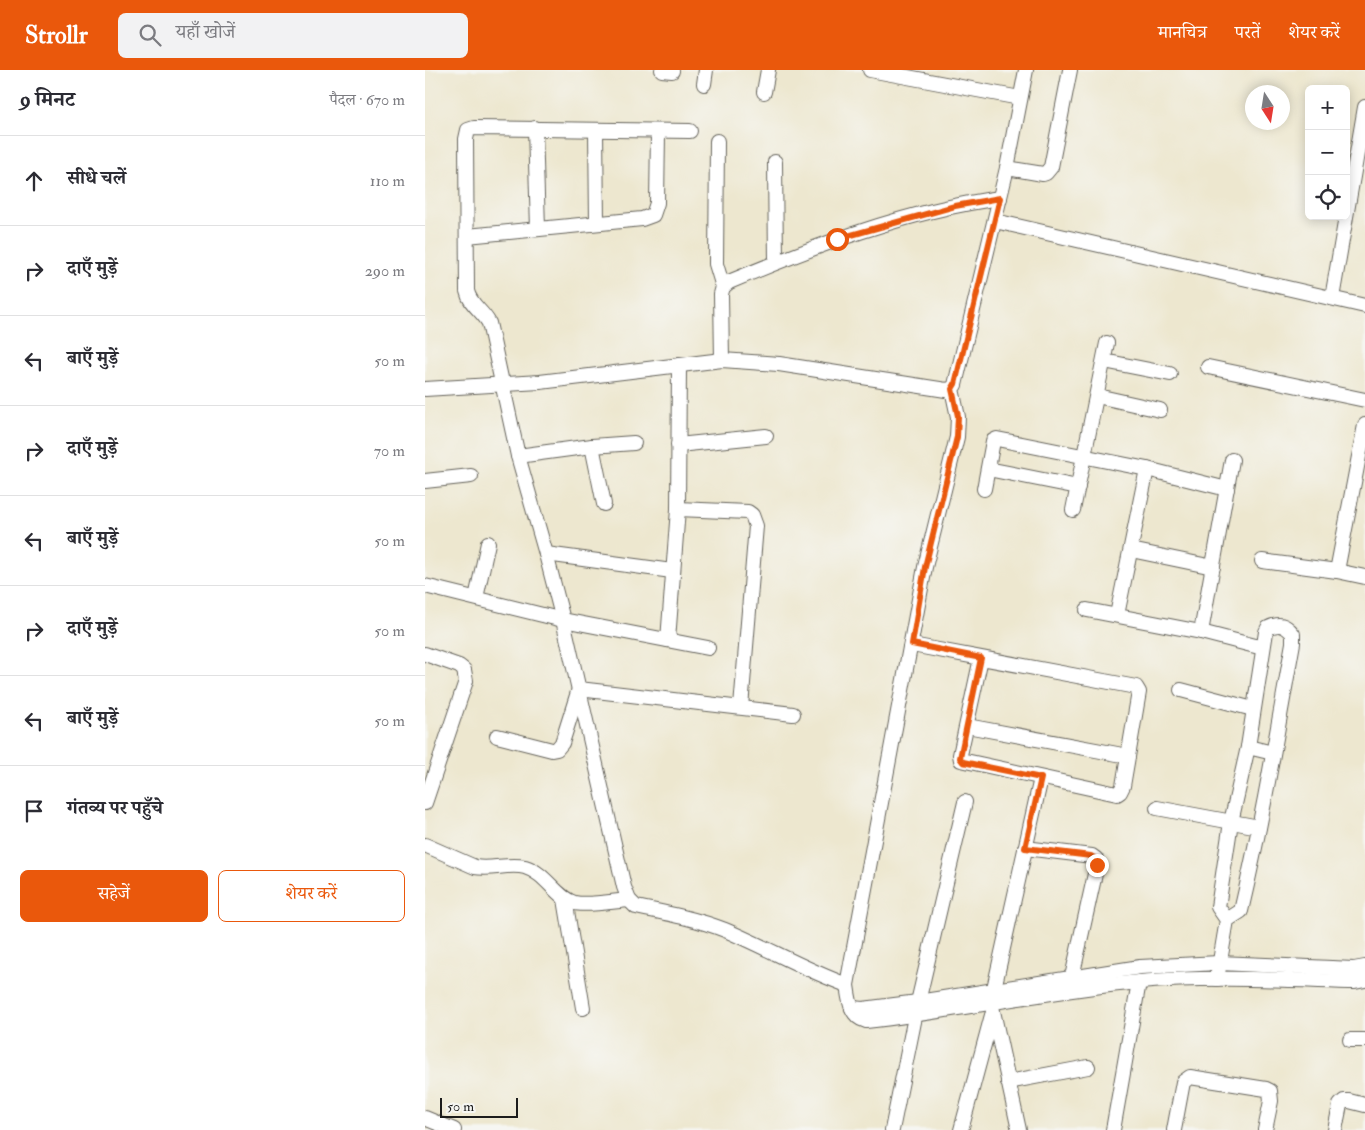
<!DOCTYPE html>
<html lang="hi">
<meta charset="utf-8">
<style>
:root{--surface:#fff;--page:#f2f2f3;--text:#2b2b33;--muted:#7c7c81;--line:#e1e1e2;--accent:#ea580c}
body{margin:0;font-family:"IM FELL Double Pica","Noto Serif Devanagari",serif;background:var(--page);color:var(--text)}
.controls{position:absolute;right:15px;top:15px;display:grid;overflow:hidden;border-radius:8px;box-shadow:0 2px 12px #0003}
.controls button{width:45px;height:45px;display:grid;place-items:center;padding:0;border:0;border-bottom:1px solid var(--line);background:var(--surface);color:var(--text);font:25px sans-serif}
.compass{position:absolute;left:820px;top:15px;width:45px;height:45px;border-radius:50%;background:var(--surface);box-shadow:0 2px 12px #0003;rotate:168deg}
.scale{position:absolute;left:15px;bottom:12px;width:78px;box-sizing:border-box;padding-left:5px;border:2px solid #1c1c1c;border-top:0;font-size:14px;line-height:18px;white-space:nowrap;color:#1c1c1c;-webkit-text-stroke:4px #f6f6f2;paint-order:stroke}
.stop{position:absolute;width:15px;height:15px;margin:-11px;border:4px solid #ea580c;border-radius:50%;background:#fff}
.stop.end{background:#ea580c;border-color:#fff;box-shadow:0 1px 5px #0008}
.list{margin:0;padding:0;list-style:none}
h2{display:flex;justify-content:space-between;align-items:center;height:65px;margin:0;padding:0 20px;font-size:21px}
h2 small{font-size:16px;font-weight:400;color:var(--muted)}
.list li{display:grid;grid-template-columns:32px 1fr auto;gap:15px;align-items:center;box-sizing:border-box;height:90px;padding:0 20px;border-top:1px solid var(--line)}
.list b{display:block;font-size:19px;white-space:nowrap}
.list em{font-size:16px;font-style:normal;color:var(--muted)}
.actions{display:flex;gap:10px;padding:15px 20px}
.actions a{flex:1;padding:11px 0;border:1px solid var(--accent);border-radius:8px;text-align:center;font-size:18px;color:var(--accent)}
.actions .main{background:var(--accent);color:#fff}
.icon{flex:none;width:28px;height:28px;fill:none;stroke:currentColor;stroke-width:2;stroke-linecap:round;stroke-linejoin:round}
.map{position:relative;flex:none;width:940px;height:1060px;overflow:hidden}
header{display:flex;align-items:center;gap:30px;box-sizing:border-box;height:70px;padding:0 25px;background:var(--accent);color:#fff}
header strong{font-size:24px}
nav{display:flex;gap:28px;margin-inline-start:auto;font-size:18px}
.search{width:350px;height:45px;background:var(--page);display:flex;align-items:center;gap:12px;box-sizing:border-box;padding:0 18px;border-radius:8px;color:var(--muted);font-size:19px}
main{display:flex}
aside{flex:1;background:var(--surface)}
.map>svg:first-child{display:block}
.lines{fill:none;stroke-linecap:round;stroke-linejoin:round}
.minor-casing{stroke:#65635b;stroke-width:16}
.minor{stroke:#fff;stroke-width:14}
.route{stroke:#ea580c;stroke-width:6}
</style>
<header>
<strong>Strollr</strong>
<div class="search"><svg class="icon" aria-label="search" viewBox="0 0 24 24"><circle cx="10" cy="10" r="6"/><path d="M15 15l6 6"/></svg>यहाँ खोजें</div>
<nav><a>मानचित्र</a><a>परतें</a><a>शेयर करें</a></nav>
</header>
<main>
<aside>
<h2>9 मिनट<small>पैदल · 670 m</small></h2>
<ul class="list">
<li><svg class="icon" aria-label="ahead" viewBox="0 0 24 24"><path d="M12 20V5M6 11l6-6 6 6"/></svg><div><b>सीधे चलें</b></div><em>110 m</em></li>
<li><svg class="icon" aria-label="right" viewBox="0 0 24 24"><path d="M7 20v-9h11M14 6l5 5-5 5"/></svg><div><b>दाएँ मुड़ें</b></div><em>290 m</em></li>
<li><svg class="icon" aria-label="left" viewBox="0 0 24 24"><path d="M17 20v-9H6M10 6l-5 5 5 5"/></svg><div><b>बाएँ मुड़ें</b></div><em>50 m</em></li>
<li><svg class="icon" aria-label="right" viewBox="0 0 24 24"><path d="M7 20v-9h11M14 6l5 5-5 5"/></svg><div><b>दाएँ मुड़ें</b></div><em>70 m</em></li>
<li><svg class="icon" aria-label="left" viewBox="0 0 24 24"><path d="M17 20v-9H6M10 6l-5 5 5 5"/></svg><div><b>बाएँ मुड़ें</b></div><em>50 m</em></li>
<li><svg class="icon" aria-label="right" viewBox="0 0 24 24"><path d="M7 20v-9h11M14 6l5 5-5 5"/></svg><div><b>दाएँ मुड़ें</b></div><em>50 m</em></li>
<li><svg class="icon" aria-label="left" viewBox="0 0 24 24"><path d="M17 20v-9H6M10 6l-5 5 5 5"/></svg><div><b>बाएँ मुड़ें</b></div><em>50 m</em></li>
<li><svg class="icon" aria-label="arrive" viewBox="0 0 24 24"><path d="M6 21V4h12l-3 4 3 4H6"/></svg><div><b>गंतव्य पर पहुँचे</b></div></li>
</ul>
<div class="actions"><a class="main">सहेजें</a><a>शेयर करें</a></div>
</aside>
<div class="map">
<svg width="940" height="1060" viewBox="0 0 940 1060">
<rect width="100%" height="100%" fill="#f6f6f2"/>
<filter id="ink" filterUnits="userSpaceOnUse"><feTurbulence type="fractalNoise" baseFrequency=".02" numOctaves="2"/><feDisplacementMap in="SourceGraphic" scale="10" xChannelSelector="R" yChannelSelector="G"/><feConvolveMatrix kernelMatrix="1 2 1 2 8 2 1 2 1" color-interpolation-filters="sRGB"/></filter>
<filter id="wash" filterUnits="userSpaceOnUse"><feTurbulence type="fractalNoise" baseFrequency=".0096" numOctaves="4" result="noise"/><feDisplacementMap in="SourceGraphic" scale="20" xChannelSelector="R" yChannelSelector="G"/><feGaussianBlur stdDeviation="1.12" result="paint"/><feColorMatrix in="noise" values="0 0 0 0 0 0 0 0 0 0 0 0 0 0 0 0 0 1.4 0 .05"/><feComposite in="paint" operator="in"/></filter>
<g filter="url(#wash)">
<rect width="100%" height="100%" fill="#ede7cf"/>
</g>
<g filter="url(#ink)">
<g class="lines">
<g class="minor-casing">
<g id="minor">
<path d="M237,0l10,1"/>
<path d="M445,0l150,28"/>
<path d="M601,0l-19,98 -52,217 -3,4 6,28 -1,20 -32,130 -78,418c2,13 3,32 19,36 91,-10 181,-31 273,-39 72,-6 144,-2 216,0l10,-2"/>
<path d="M279,14l2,-14"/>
<path d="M339,22l4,-22"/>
<path d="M110,58l3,101"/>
<path d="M171,60l1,93"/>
<path d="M265,61l-216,-3 -6,2 -2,9 1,152c3,14 15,19 22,32l29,133 28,98 17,66 61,267 5,13 7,7c30,6 61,12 89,23 41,17 80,40 122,55"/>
<path d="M292,71l-1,123 7,23"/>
<path d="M350,92l1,100"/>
<path d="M582,98l36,6 3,-1 5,-6 19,-97"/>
<path d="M570,151l370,85"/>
<path d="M42,166l175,-17 11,-4 4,-12 1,-71"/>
<path d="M907,228l33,-191"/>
<path d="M297,290l-1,-66 2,-7 6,-5c86,-36 177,-71 271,-84"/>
<path d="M679,291l66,13"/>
<path d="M783,297l157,33"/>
<path d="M0,319l115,-7 182,-22 57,4 167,26 6,-1"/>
<path d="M672,326l63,14"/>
<path d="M253,375l88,-9"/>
<path d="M167,376l12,58"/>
<path d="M93,386l74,-10 42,-3"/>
<path d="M563,399l90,18"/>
<path d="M0,411l46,-5"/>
<path d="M559,419l9,-48 4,-2 150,30 80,20"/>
<path d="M253,439l70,3 4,3 4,11 -15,181"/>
<path d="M648,440l34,-167"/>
<path d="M706,480l82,17"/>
<path d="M121,484l126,17"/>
<path d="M837,491l75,10 28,6"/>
<path d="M912,501l28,-146"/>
<path d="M0,516l138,34 145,28"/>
<path d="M51,528l12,-55"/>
<path d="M662,540l114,22 62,16"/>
<path d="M692,545l30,-146"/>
<path d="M776,562l31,-172"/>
<path d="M243,570l10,-131 1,-144"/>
<path d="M487,575l224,42 3,5 -16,94 -3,6 -3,2 -156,-34 -1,-5 21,-97"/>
<path d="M0,584l34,12 5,4 2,11 -41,122"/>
<path d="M756,620l72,19"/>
<path d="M542,656l161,30"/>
<path d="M72,666l55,14 5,-1 5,-6 17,-54 214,25"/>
<path d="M823,677l25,6"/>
<path d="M732,738l102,19"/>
<path d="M0,775l50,22c17,3 34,-4 50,0 21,6 32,32 50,36 12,3 40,-2 54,-3"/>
<path d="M600,778l67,8 4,3 1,6 -25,112"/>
<path d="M140,829l18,109"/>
<path d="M792,909l10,-59 14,-9c21,-89 36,-179 52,-268v-9c-8,-10 -14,-11 -25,-6l-2,4 -18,115 -17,75 -13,85 9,13"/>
<path d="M427,938l11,1 55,-7 222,-35 79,-4 135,6 11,-2"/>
<path d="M925,970h15"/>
<path d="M583,1012l80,-15"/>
<path d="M0,1048l29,12"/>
<path d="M467,1060l26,-128 47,-200"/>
<path d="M536,1060l31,-115"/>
<path d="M594,1060l-28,-128 50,-224"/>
<path d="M688,1060l26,-148"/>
<path d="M749,1060l9,-48 7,-5 76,12 4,2 1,10 -6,29"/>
<path d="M910,1060l5,-25 4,-4h5l16,4"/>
</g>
</g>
<use href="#minor" class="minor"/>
</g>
</g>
<g class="lines" filter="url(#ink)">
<path class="route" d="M412,169l118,-33 45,-8 -45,186 -3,5 6,27 -1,21 -32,130 -13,77 69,14 -21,100 3,4 78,16 -16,70 66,8 5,3 1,6"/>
</g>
</svg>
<div class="controls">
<button>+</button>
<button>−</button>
<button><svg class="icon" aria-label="locate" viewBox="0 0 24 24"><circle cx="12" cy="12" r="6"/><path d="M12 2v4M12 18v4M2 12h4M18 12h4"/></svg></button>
</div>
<svg class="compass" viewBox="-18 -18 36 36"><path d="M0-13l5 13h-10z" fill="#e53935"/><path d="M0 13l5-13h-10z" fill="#7c7c81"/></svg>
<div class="scale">50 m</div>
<div class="stop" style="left:412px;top:169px"></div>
<div class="stop end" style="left:672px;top:795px"></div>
</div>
</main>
